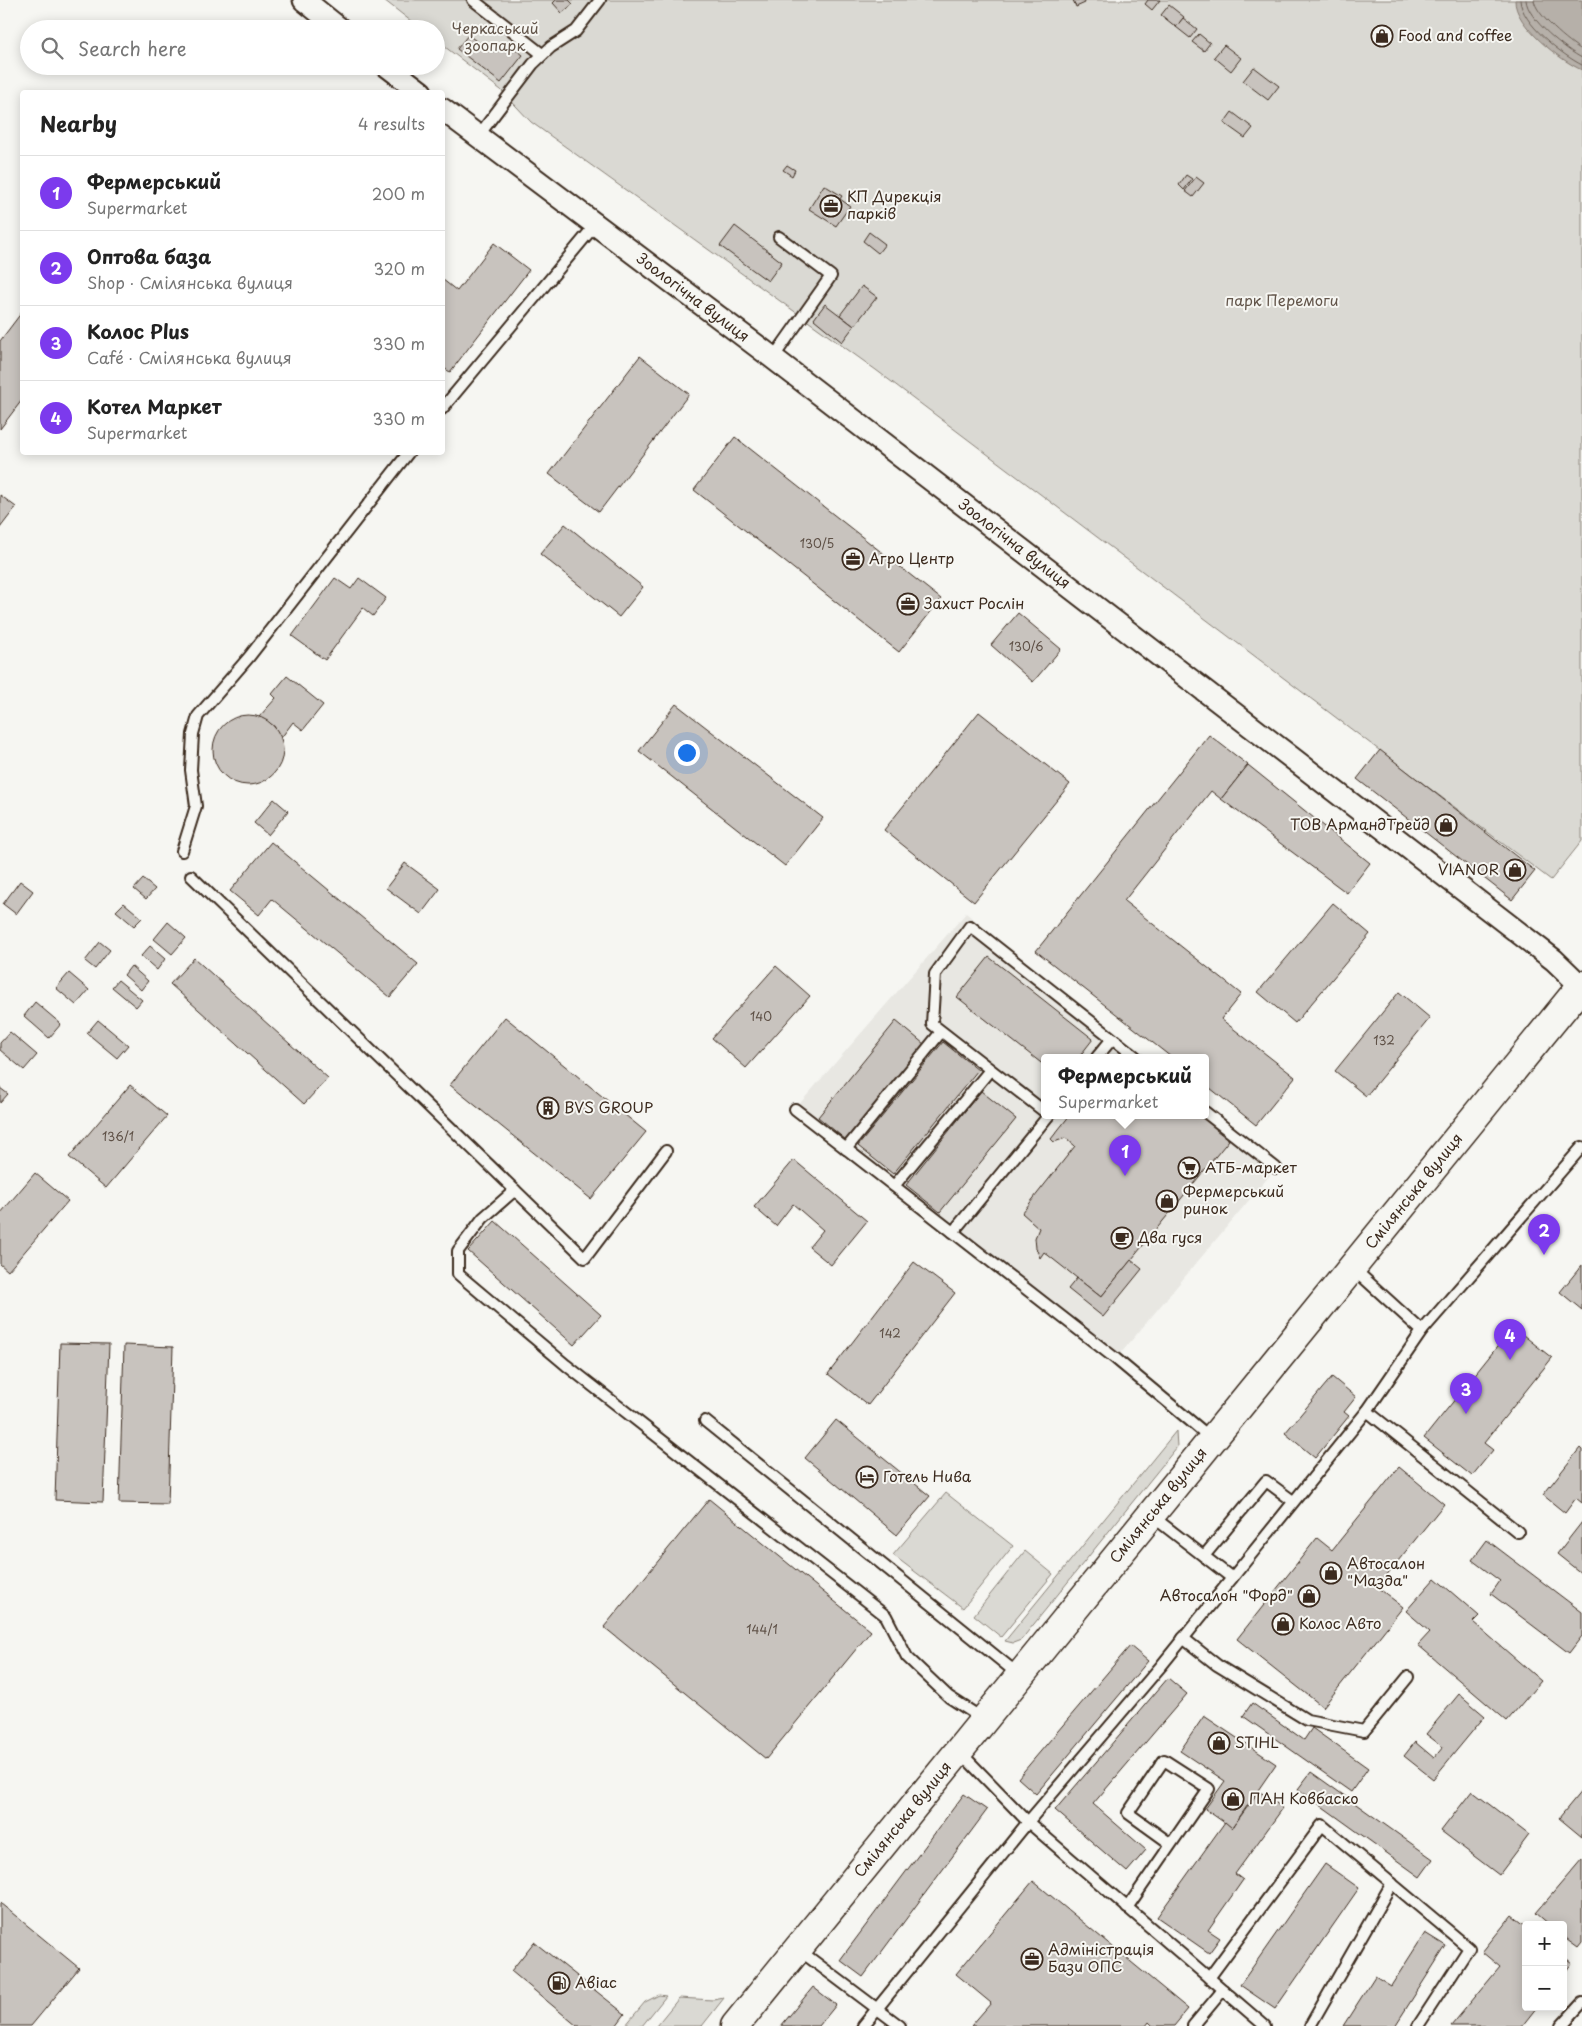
<!DOCTYPE html>
<meta charset="utf-8">
<style>
:root{--surface:#fff;--page:#f2f2f2;--text:#222;--muted:#767676;--line:#e0e0e0;--accent:#7c3aed}
body{margin:0;font-family:"Playpen Sans",sans-serif;background:var(--page);color:var(--text)}
.controls{position:absolute;right:15px;bottom:15px;display:grid;overflow:hidden;border-radius:5px;box-shadow:0 2px 12px #0003}
.controls button{width:45px;height:45px;display:grid;place-items:center;padding:0;border:0;border-bottom:1px solid var(--line);background:var(--surface);color:var(--text);font:25px sans-serif}
.you{position:absolute;left:686px;top:752px;width:18px;height:18px;margin:-12px;border:4px solid #fff;border-radius:50%;background:#1a73e8;box-shadow:0 0 0 8px #1a73e833}
.badge{display:grid;place-items:center;width:32px;height:32px;border-radius:50%;background:var(--accent);color:#fff;font-size:16px;font-weight:700}
.pin{position:absolute;translate:-50% -41px;filter:drop-shadow(0 1px 2px #0008)}
.pin::after{content:'';position:absolute;top:26px;width:18px;height:15px;background:inherit;clip-path:polygon(0 0,100% 0,50% 100%)}
.popup{position:absolute;left:1041px;top:1054px;width:168px;height:65px;box-sizing:border-box;display:grid;place-content:center;border-radius:5px;background:var(--surface);filter:drop-shadow(0 1px 4px #0005);font-size:16px;white-space:nowrap;color:var(--muted)}
.popup b{font-size:19px;color:var(--text)}
.popup::after{content:'';position:absolute;left:50%;top:100%;margin-left:-10px;border:10px solid transparent;border-top-color:var(--surface)}
.list{margin:0;padding:0;list-style:none}
h2{display:flex;justify-content:space-between;align-items:center;height:65px;margin:0;padding:0 20px;font-size:21px}
h2 small{font-size:16px;font-weight:400;color:var(--muted)}
.list li{display:grid;grid-template-columns:32px 1fr auto;gap:15px;align-items:center;box-sizing:border-box;height:75px;padding:0 20px;border-top:1px solid var(--line)}
.list b{display:block;font-size:19px;white-space:nowrap}
.list p{margin:0;font-size:16px;white-space:nowrap;color:var(--muted)}
.list em{font-size:16px;font-style:normal;color:var(--muted)}
.icon{flex:none;width:28px;height:28px;fill:none;stroke:currentColor;stroke-width:2;stroke-linecap:round;stroke-linejoin:round}
.map{position:relative;flex:none;width:1582px;height:2026px;overflow:hidden}
.search{position:absolute;background:var(--surface);box-shadow:0 2px 12px #0003;left:20px;top:20px;width:425px;height:55px;display:flex;align-items:center;gap:12px;box-sizing:border-box;padding:0 18px;border-radius:28px;color:var(--muted);font-size:19px}
.panel{position:absolute;background:var(--surface);box-shadow:0 2px 12px #0003;left:20px;top:90px;width:425px;height:365px;border-radius:5px}
.map>svg:first-child{display:block}
.built{fill:#e8e7e2}
.green{fill:#dad9d3;stroke:#8a8278}
.water{fill:#b6b0a9;stroke:#857a71}
.lines{fill:none;stroke-linecap:round;stroke-linejoin:round}
.shore{stroke:#6c6056;stroke-width:1}
.building{fill:#c8c3be;stroke:#3b2a1e}
.service-casing{stroke:#3b2a1e;stroke-width:14}
.minor-casing{stroke:#3b2a1e;stroke-width:25}
.primary-casing{stroke:#3b2a1e;stroke-width:31}
.service{stroke:#f6f6f2;stroke-width:10}
.minor{stroke:#f6f6f2;stroke-width:21}
.primary{stroke:#f6f6f2;stroke-width:28}
.labels{text-anchor:middle;stroke-width:4;stroke-linejoin:round;paint-order:stroke}
.number-label{font-size:12px;fill:#5e5046}
.park-label{font-size:15px;fill:#63564b;stroke:#f6f6f2}
.poi-label{font-size:15px;fill:#3b2a1e;stroke:#f6f6f2;text-anchor:start}
.street-label{font-size:15px;fill:#3b2a1e;stroke:#f6f6f2}
</style>
<div class="map">
<svg width="1582" height="2026" viewBox="0 0 1582 2026">
<rect width="100%" height="100%" fill="#f6f6f2"/>
<filter id="ink" filterUnits="userSpaceOnUse"><feTurbulence type="fractalNoise" baseFrequency=".02" numOctaves="2"/><feDisplacementMap in="SourceGraphic" scale="10" xChannelSelector="R" yChannelSelector="G"/><feConvolveMatrix kernelMatrix="1 2 1 2 8 2 1 2 1" color-interpolation-filters="sRGB"/></filter>
<g filter="url(#ink)">
<path class="built" d="M966,913l170,144h-91v58h160l71,53 -160,191 -321,-250z"/>
<g class="green">
<path d="M384,0h1198v841l-31,39 -675,-510 -345,-248 -30,-32 -65,-50v-11h-15z"/>
<path d="M1176,1431l1,16 -156,193 -8,3 -8,-2z"/>
<path d="M946,1493l67,53 -50,62 -70,-53z"/>
<path d="M1025,1551l28,23 -52,63 -27,-22z"/>
<path d="M659,1995l7,1 -24,30h-17l20,-24z"/>
<path d="M679,1998l34,2 11,-2 -22,28h-46z"/>
</g>
<path class="water" d="M1515,0h67v70c-21,-9 -68,-45 -67,-70z"/>
<g class="lines">
<g class="shore">
<path d="M1520,0c1,23 42,55 62,65"/>
<path d="M1526,0c1,19 40,50 56,58"/>
<path d="M1534,0c1,14 35,43 48,50"/>
</g>
</g>
<g class="building">
<path d="M556,0h13l4,4 -11,9 -9,-10z"/>
<path d="M1073,0h11l1,3 -9,4z"/>
<path d="M1148,0h12l-8,10 -7,-6z"/>
<path d="M1169,5l15,12 -8,10 -15,-12z"/>
<path d="M1183,18l14,11 -7,9 -14,-11z"/>
<path d="M1199,34l11,9 -6,8 -12,-9z"/>
<path d="M468,35l22,16 15,-1 4,-6 14,11 -22,28 -44,-34z"/>
<path d="M1224,45l17,13 -10,13 -17,-14z"/>
<path d="M1254,67l25,19 -11,14 -25,-19z"/>
<path d="M1232,112l21,16 -8,10 -21,-15z"/>
<path d="M787,165l8,5 -3,6 -9,-6z"/>
<path d="M1186,175l6,4 -8,11 -5,-5z"/>
<path d="M1196,177l8,6 -11,14 -8,-6z"/>
<path d="M824,185l18,11 -2,3 10,7 -14,20 -27,-17z"/>
<path d="M735,226l47,36 -14,19 -48,-35z"/>
<path d="M869,232l16,12 -7,9 -15,-12z"/>
<path d="M494,243l35,27 -79,102 -8,-5v-88l15,12z"/>
<path d="M862,286l15,11 -23,29 -14,-11z"/>
<path d="M825,304l29,22 -12,16 -28,-23z"/>
<path d="M22,312v88l-22,29v-88z"/>
<path d="M640,356l49,38 -90,118 -50,-38z"/>
<path d="M735,437l206,162 -42,53 -205,-162z"/>
<path d="M0,495l16,12 -16,21z"/>
<path d="M565,524l78,63 -24,30 -79,-63z"/>
<path d="M335,578l16,11 8,-11 27,20 -13,18 -10,-8 -38,52 -33,-24z"/>
<path d="M1018,613l43,36 -28,33 -42,-37z"/>
<path d="M287,676l36,29 -20,25 -10,-8 -12,16 -7,-12 -15,-9 17,-19 -4,-4z"/>
<path d="M676,704l147,114 -38,48 -146,-115z"/>
<path d="M979,712l91,72 -96,118 -90,-72z"/>
<circle cx="248" cy="750" r="35"/>
<path d="M1209,735l39,30 -27,34 -10,-8 -87,110 117,93 -20,25 74,58 -39,48 -51,-41v-27h-34l-135,-106z"/>
<path d="M1380,750l155,121 -23,29 -155,-121z"/>
<path d="M1248,765l122,98 -23,30 -126,-94z"/>
<path d="M274,799l14,12 -20,24 -14,-12z"/>
<path d="M271,842l147,122 -28,33 -118,-98 -13,16 -29,-24z"/>
<path d="M405,863l35,26 -19,25 -35,-26z"/>
<path d="M143,879l12,10 -9,10 -12,-10z"/>
<path d="M20,881l13,10 -17,23 -13,-10z"/>
<path d="M124,903l18,15 -8,8 -18,-15z"/>
<path d="M1333,903l37,31 -75,89 -37,-31z"/>
<path d="M168,922l18,16 -14,16 -18,-15z"/>
<path d="M100,942l10,8 -15,19 -10,-8z"/>
<path d="M150,946l15,13 -8,11 -16,-14z"/>
<path d="M989,957l104,82 -14,18h-34v9l-88,-69z"/>
<path d="M194,958l134,120 -24,26 -134,-120z"/>
<path d="M131,966l17,15 -7,9 -17,-15z"/>
<path d="M776,966l34,30 -64,72 -34,-30z"/>
<path d="M69,973l20,17 -13,15 -20,-17z"/>
<path d="M118,980l24,20 -6,7 -24,-20z"/>
<path d="M1399,992l31,26 -64,78 -31,-25z"/>
<path d="M35,1002l26,22 -12,14 -25,-22z"/>
<path d="M505,1017l141,115 -55,67 -141,-114z"/>
<path d="M98,1020l30,25 -11,13 -30,-25z"/>
<path d="M896,1021l28,23 -78,96 -28,-23z"/>
<path d="M10,1032l27,23 -13,15 -24,-20v-7z"/>
<path d="M943,1042l35,28 -85,104 -35,-28z"/>
<path d="M130,1085l37,31 -61,72 -37,-31z"/>
<path d="M0,1088l8,6 -8,9z"/>
<path d="M981,1091l35,28 -76,93 -34,-27z"/>
<path d="M1070,1115h135l15,10 -4,5 13,10 -128,157 -57,-45 -4,6 -4,-10 -1,-10 4,-10 -17,-15 53,-67 -9,-8 -12,4 -3,-3z"/>
<path d="M794,1160l73,61 -36,44 -22,-18 14,-17 -30,-26 -17,22 -22,-19z"/>
<path d="M35,1173l33,28 -60,70 -8,-7v-50z"/>
<path d="M495,1221l106,94 -27,30 -106,-94z"/>
<path d="M1131,1260l11,9 -39,48 -35,-28 9,-11 24,19z"/>
<path d="M914,1262l41,31 -87,112 -40,-31z"/>
<path d="M1582,1265v45l-22,-18z"/>
<path d="M1513,1327l39,31 -68,85 9,7 -21,26 -48,-38z"/>
<path d="M60,1343l49,1 -6,158 -48,-2z"/>
<path d="M124,1345l49,2 -5,157 -49,-1z"/>
<path d="M1332,1377l24,20 -12,15 5,4 -34,42 -30,-25z"/>
<path d="M836,1420l94,76 -33,39 -92,-77z"/>
<path d="M1580,1448l2,2v53l-6,-5 -11,15 -22,-18z"/>
<path d="M1399,1467l45,37 -67,83 26,20 -80,100 -86,-68 80,-101 15,12z"/>
<path d="M709,1499l162,132 -105,128 -162,-132z"/>
<path d="M1582,1522v52l-25,-20z"/>
<path d="M1487,1540l95,72v24l-13,17 -78,-59 9,-13 -28,-21z"/>
<path d="M1435,1578l44,38 -6,6 68,59 -34,40 -89,-76 12,-13 -24,-21z"/>
<path d="M1130,1646l18,15 -112,133 -18,-16z"/>
<path d="M1168,1678l19,16 -94,110 53,46 -19,22 -72,-62z"/>
<path d="M1459,1694l26,22 -52,63 -29,-23 11,-14 19,16 9,-11 -17,-13z"/>
<path d="M1252,1703l52,37 8,-12 56,40 -17,24 -108,-76z"/>
<path d="M1204,1716l72,48 -44,64 -27,-19 20,-28 -45,-30z"/>
<path d="M1311,1772l122,87 -13,18 -122,-88z"/>
<path d="M1582,1790v47l-23,-19z"/>
<path d="M1259,1791l24,17 -48,66 8,6 -35,50 12,8 -11,15 -52,-36 68,-95 7,6z"/>
<path d="M1472,1791l57,44 -30,40 -58,-44z"/>
<path d="M964,1794l23,16 -124,167 -23,-17z"/>
<path d="M1582,1859v83l-4,5 -15,-11v-11h-13l-14,-12z"/>
<path d="M1325,1864l34,24 -84,121 -35,-24z"/>
<path d="M1033,1881l155,128 -14,17h-21l-4,-4 -3,4h-175l20,-23 -35,-29z"/>
<path d="M0,1903l79,65 -48,58h-31z"/>
<path d="M1512,1915l14,11v81h11l-15,19h-71l49,-59 -18,-15z"/>
<path d="M1425,1933l21,13 -51,80h-52l32,-50 16,10z"/>
<path d="M534,1942l91,72 -9,12h-39l-66,-55z"/>
<path d="M1563,1956l9,7 -9,12z"/>
<path d="M813,1987l23,18 -17,21h-38z"/>
</g>
<g class="lines">
<g class="service-casing">
<g id="service">
<path d="M473,0l69,54"/>
<path d="M479,135l54,-71 18,-17 25,-16 24,-31"/>
<path d="M773,358l58,-82 -52,-39"/>
<path d="M442,409l154,-185"/>
<path d="M182,851l14,-45 -5,-36 2,-36 5,-18 51,-59 160,-205"/>
<path d="M191,876l394,382 81,-107"/>
<path d="M1097,1057l15,-18"/>
<path d="M795,1109l321,250 96,80"/>
<path d="M1045,1112l-113,-88 3,-50 35,-48 166,131"/>
<path d="M1205,1112l71,56"/>
<path d="M846,1149l95,-117"/>
<path d="M894,1186l96,-116"/>
<path d="M515,1190l-32,28 -25,33v23l108,91 320,251 21,41 42,40 34,22"/>
<path d="M953,1232l96,-117"/>
<path d="M1422,1331l160,-184"/>
<path d="M1367,1411l151,121"/>
<path d="M705,1421l314,254"/>
<path d="M1152,1516l80,62"/>
<path d="M1204,1556l62,-75 27,20"/>
<path d="M1183,1638l34,27 90,55 57,11 44,-54"/>
<path d="M959,1751l69,71 237,204"/>
<path d="M1127,1908l82,-119 -45,-29 -36,53 43,31"/>
<path d="M799,1950l101,76"/>
<path d="M1209,1978l113,-153 147,123 -51,78"/>
<path d="M863,2026l165,-204 133,-156 206,-255 55,-80 -68,-62"/>
<path d="M1193,2026l30,-36"/>
<path d="M1310,2026l82,-143"/>
<path d="M1561,2026l21,-23"/>
</g>
</g>
<g class="minor-casing">
<g id="minor">
<path d="M304,0l36,29"/>
<path d="M387,66l34,26"/>
<path id="s1" d="M442,109l331,249 781,602 27,26"/>
</g>
</g>
<g class="primary-casing">
<g id="primary">
<path id="s2" d="M735,2026l847,-1041"/>
</g>
</g>
<use href="#service" class="service"/>
<use href="#minor" class="minor"/>
<use href="#primary" class="primary"/>
</g>
</g>
<defs>
<g id="shop-ring" transform="scale(1.125)"><circle r="9.5" fill="#f6f6f2" stroke="#3b2a1e" stroke-width="1.5"/><path d="M-5-2.5h2.3a2.7 3.5 0 0 1 5.4 0H5L5.5 6h-11ZM-1.5-2.5h3a1.5 2.3 0 0 0-3 0Z" fill="#3b2a1e"/></g>
<g id="office-ring" transform="scale(1.125)"><circle r="9.5" fill="#f6f6f2" stroke="#3b2a1e" stroke-width="1.5"/><path d="M-6-3h4V-5.5h4V-3h4V5H-6ZM-1-4.5V-3h2v-1.5ZM-6 0V1H6V0Z" fill="#3b2a1e"/></g>
<g id="building-ring" transform="scale(1.125)"><circle r="9.5" fill="#f6f6f2" stroke="#3b2a1e" stroke-width="1.5"/><path d="M-4-6H4V6H1V3H-1V6H-4ZM-2.5-4.3h1.7v1.8h-1.7ZM.8-4.3h1.7v1.8H.8ZM-2.5-1h1.7V.8h-1.7ZM.8-1h1.7V.8H.8Z" fill="#3b2a1e"/></g>
<g id="supermarket-ring" transform="scale(1.125)"><circle r="9.5" fill="#f6f6f2" stroke="#3b2a1e" stroke-width="1.5"/><path d="M-6-5.5h2.5l.6 2H6L4.5 2H-2.5L-4.4-4H-6ZM-1.5 3.2a1.3 1.3 0 1 0 .1 0ZM3 3.2a1.3 1.3 0 1 0 .1 0Z" fill="#3b2a1e"/></g>
<g id="cafe-ring" transform="scale(1.125)"><circle r="9.5" fill="#f6f6f2" stroke="#3b2a1e" stroke-width="1.5"/><path d="M-5.5-4.5H6V0H3Q3 3.5 0 3.5H-2.5Q-5.5 3.5-5.5 0ZM3-3.2v2h1.7v-2ZM-6 4.5H4V6H-6Z" fill="#3b2a1e"/></g>
<g id="hotel-ring" transform="scale(1.125)"><circle r="9.5" fill="#f6f6f2" stroke="#3b2a1e" stroke-width="1.5"/><path d="M-6-4.5h1.5V1H6V5H4.5V3h-9V5H-6ZM-4 0a1.8 1.8 0 1 1 3.6 0ZM.5 0V-2.5h3Q6-2.5 6 0Z" fill="#3b2a1e"/></g>
<g id="fuel-ring" transform="scale(1.125)"><circle r="9.5" fill="#f6f6f2" stroke="#3b2a1e" stroke-width="1.5"/><path d="M-5.5-6h7V0h2V4h1.3V-2.5L3-4.5l.8-.8L6-3V5H2.5V1h-1V6h-7ZM-4.2-4.7v3.2H.2V-4.7Z" fill="#3b2a1e"/></g>
</defs>
<g fill-rule="evenodd">
<use href="#shop-ring" x="1382" y="36"/>
<use href="#office-ring" x="831" y="206"/>
<use href="#office-ring" x="853" y="559"/>
<use href="#office-ring" x="908" y="604"/>
<use href="#shop-ring" x="1446" y="825"/>
<use href="#shop-ring" x="1515" y="870"/>
<use href="#building-ring" x="548" y="1108"/>
<use href="#supermarket-ring" x="1189" y="1168"/>
<use href="#shop-ring" x="1167" y="1201"/>
<use href="#cafe-ring" x="1122" y="1238"/>
<use href="#hotel-ring" x="867" y="1477"/>
<use href="#shop-ring" x="1331" y="1573"/>
<use href="#shop-ring" x="1309" y="1596"/>
<use href="#shop-ring" x="1283" y="1624"/>
<use href="#shop-ring" x="1219" y="1743"/>
<use href="#shop-ring" x="1233" y="1799"/>
<use href="#office-ring" x="1032" y="1959"/>
<use href="#fuel-ring" x="559" y="1983"/>
</g>
<g class="labels">
<g class="number-label">
<text x="817" y="548">130/5</text>
<text x="1026" y="651">130/6</text>
<text x="761" y="1021">140</text>
<text x="1384" y="1045">132</text>
<text x="118" y="1141">136/1</text>
<text x="890" y="1338">142</text>
<text x="762" y="1634">144/1</text>
</g>
<g class="park-label">
<text x="495" y="34">Черкаський<tspan x="495" dy="17">зоопарк</tspan></text>
<text x="1282" y="306">парк Перемоги</text>
</g>
<g class="poi-label">
<text x="1398" y="41">Food and coffee</text>
<text x="847" y="202">КП Дирекція<tspan x="847" dy="17">парків</tspan></text>
<text x="869" y="564">Агро Центр</text>
<text x="924" y="609">Захист Рослін</text>
<text x="1430" y="830" text-anchor="end">ТОВ АрмандТрейд</text>
<text x="1499" y="875" text-anchor="end">VIANOR</text>
<text x="564" y="1113">BVS GROUP</text>
<text x="1205" y="1173">АТБ-маркет</text>
<text x="1183" y="1197">Фермерський<tspan x="1183" dy="17">ринок</tspan></text>
<text x="1138" y="1243">Два гуся</text>
<text x="883" y="1482">Готель Нива</text>
<text x="1347" y="1569">Автосалон<tspan x="1347" dy="17">"Мазда"</tspan></text>
<text x="1293" y="1601" text-anchor="end">Автосалон "Форд"</text>
<text x="1299" y="1629">Колос Авто</text>
<text x="1235" y="1748">STIHL</text>
<text x="1249" y="1804">ПАН Ковбаско</text>
<text x="1048" y="1955">Адміністрація<tspan x="1048" dy="17">Бази ОПС</tspan></text>
<text x="575" y="1988">Авіас</text>
</g>
<g class="street-label">
<text dy="5" stroke="none"><textPath href="#s1" startOffset="314">Зоологічна вулиця</textPath></text>
<text dy="5" stroke="none"><textPath href="#s1" startOffset="719">Зоологічна вулиця</textPath></text>
<text dy="5" stroke="none"><textPath href="#s2" startOffset="1076">Смілянська вулиця</textPath></text>
<text dy="5" stroke="none"><textPath href="#s2" startOffset="671">Смілянська вулиця</textPath></text>
<text dy="5" stroke="none"><textPath href="#s2" startOffset="266">Смілянська вулиця</textPath></text>
</g>
</g>
</svg>
<div class="controls">
<button>+</button>
<button>−</button>
</div>
<div class="you"></div>
<div class="pin badge" style="left:1125px;top:1176px">1</div>
<div class="popup"><b>Фермерський</b>Supermarket</div>
<div class="pin badge" style="left:1544px;top:1255px">2</div>
<div class="pin badge" style="left:1466px;top:1414px">3</div>
<div class="pin badge" style="left:1510px;top:1360px">4</div>
<div class="search"><svg class="icon" aria-label="search" viewBox="0 0 24 24"><circle cx="10" cy="10" r="6"/><path d="M15 15l6 6"/></svg>Search here</div>
<section class="panel">
<h2>Nearby<small>4 results</small></h2>
<ul class="list">
<li><span class="badge">1</span><div><b>Фермерський</b><p>Supermarket</p></div><em>200 m</em></li>
<li><span class="badge">2</span><div><b>Оптова база</b><p>Shop · Смілянська вулиця</p></div><em>320 m</em></li>
<li><span class="badge">3</span><div><b>Колос Plus</b><p>Café · Смілянська вулиця</p></div><em>330 m</em></li>
<li><span class="badge">4</span><div><b>Котел Маркет</b><p>Supermarket</p></div><em>330 m</em></li>
</ul>
</section>
</div>
